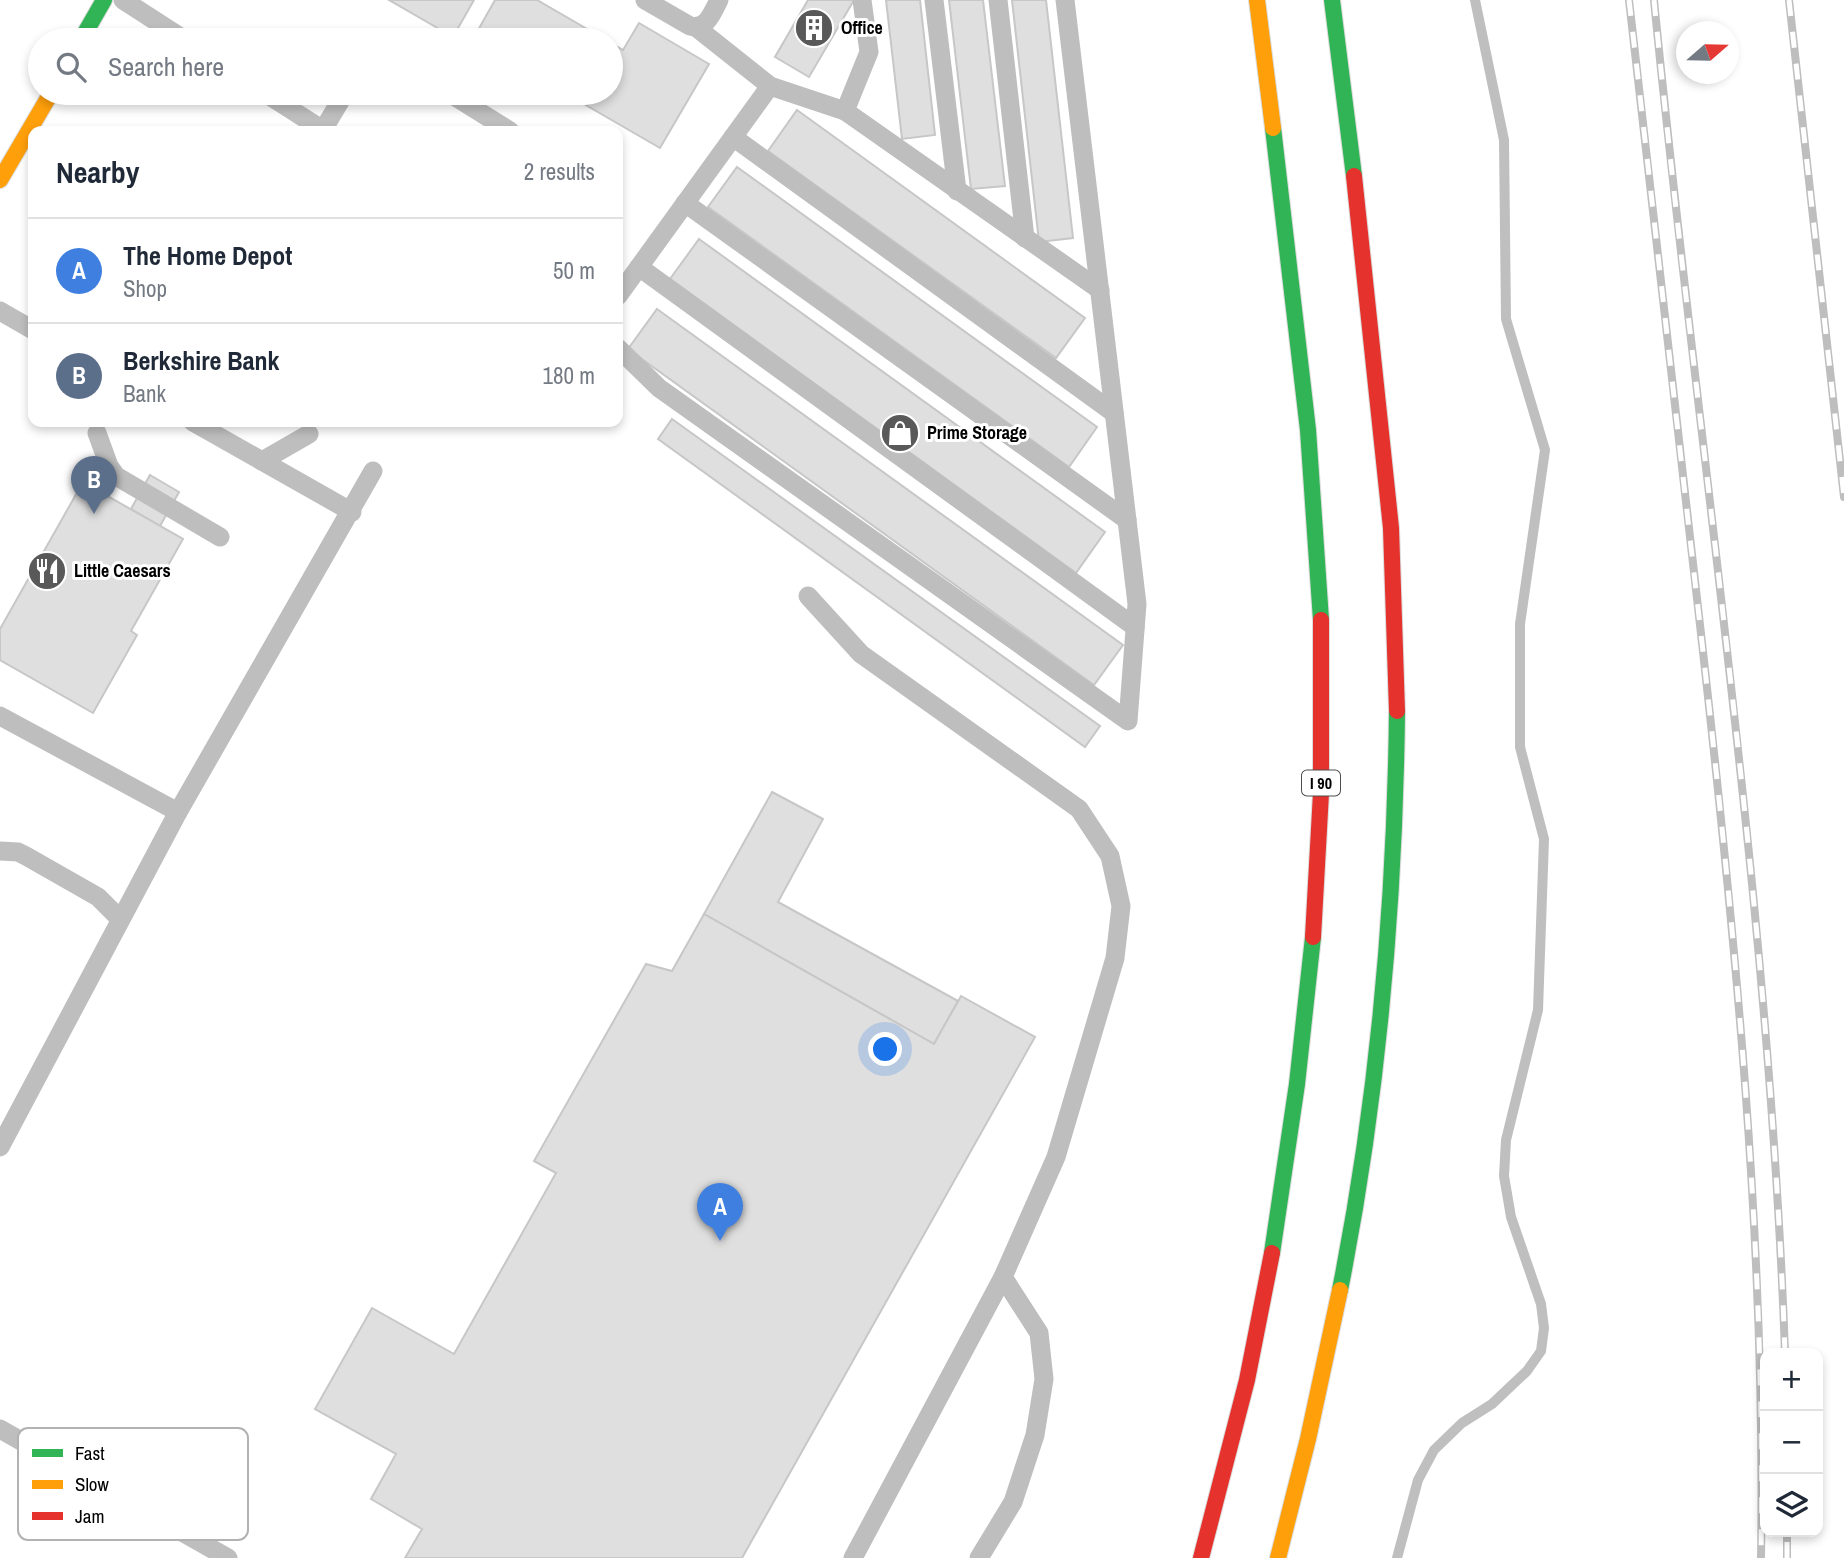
<!DOCTYPE html>
<meta charset="utf-8">
<style>
:root{--surface:#fff;--page:#f6f6f7;--text:#1f2937;--muted:#747a83;--line:#e0e1e3;--accent:#db2777}
body{margin:0;font-family:"Archivo Narrow",sans-serif;background:var(--page);color:var(--text)}
.controls{position:absolute;right:21px;bottom:21px;display:grid;overflow:hidden;border-radius:14px;box-shadow:0 4px 10px #0003}
.controls button{width:63px;height:63px;display:grid;place-items:center;padding:0;border:0;border-bottom:2px solid var(--line);background:var(--surface);color:var(--text);font:35px sans-serif}
.compass{position:absolute;left:1676px;top:21px;width:63px;height:63px;border-radius:50%;background:var(--surface);box-shadow:0 4px 10px #0003;rotate:70deg}
.you{position:absolute;left:886px;top:1050px;width:24px;height:24px;margin:-18px;border:5px solid #fff;border-radius:50%;background:#1a73e8;box-shadow:0 0 0 10px #1a73e833}
.badge{display:grid;place-items:center;width:46px;height:46px;border-radius:50%;background:var(--accent);color:#fff;font-size:23px;font-weight:700}
.pin{position:absolute;translate:-50% -58px;filter:drop-shadow(0 2px 4px #0008)}
.pin::after{content:'';position:absolute;top:37px;width:24px;height:21px;background:inherit;clip-path:polygon(0 0,100% 0,50% 100%)}
.list{margin:0;padding:0;list-style:none}
h2{display:flex;justify-content:space-between;align-items:center;height:91px;margin:0;padding:0 28px;font-size:30px}
h2 small{font-size:23px;font-weight:400;color:var(--muted)}
.list li{display:grid;grid-template-columns:46px 1fr auto;gap:21px;align-items:center;box-sizing:border-box;height:105px;padding:0 28px;border-top:2px solid var(--line)}
.list b{display:block;font-size:26px;white-space:nowrap}
.list p{margin:0;font-size:23px;white-space:nowrap;color:var(--muted)}
.list em{font-size:23px;font-style:normal;color:var(--muted)}
.icon{flex:none;width:38px;height:38px;fill:none;stroke:currentColor;stroke-width:2;stroke-linecap:round;stroke-linejoin:round}
.map{position:relative;flex:none;width:1844px;height:1558px;overflow:hidden}
.search{position:absolute;background:var(--surface);box-shadow:0 4px 10px #0003;left:28px;top:28px;width:595px;height:77px;display:flex;align-items:center;gap:18px;box-sizing:border-box;padding:0 24px;border-radius:38px;color:var(--muted);font-size:26px}
.panel{position:absolute;background:var(--surface);box-shadow:0 4px 10px #0003;left:28px;top:126px;width:595px;height:301px;border-radius:14px}
.map>svg:first-child{display:block}
.lines{fill:none;stroke-linecap:round;stroke-linejoin:round}
.stream{stroke:#bfbfbf;stroke-width:10}
.building{fill:#dfdfdf;stroke:#c7c7c7;stroke-width:2}
.fast-casing{stroke:#dbdbdb;stroke-width:18}
.slow-casing{stroke:#dbdbdb;stroke-width:18}
.jam-casing{stroke:#dbdbdb;stroke-width:18}
.lane{stroke:#bebebe;stroke-width:19}
.fast{stroke:#30b455;stroke-width:16}
.slow{stroke:#ff9f0a;stroke-width:16}
.jam{stroke:#e5322d;stroke-width:16}
.rail-casing{stroke:#bebebe;stroke-width:8}
.rail{stroke:#fff;stroke-width:5;stroke-dasharray:16;stroke-linecap:butt}
.labels{text-anchor:middle;stroke-width:6;stroke-linejoin:round;paint-order:stroke}
.shield{fill:#fff;stroke:#4c4c4c;stroke-width:2}
.shield-label{font-size:16px;font-weight:bold;fill:#000}
.poi-label{font-size:18px;font-weight:bold;fill:#000;stroke:#fff;text-anchor:start}
.key{fill:#fff;stroke:#b2b2b2;stroke-width:2}
.key-label{font-size:19px;fill:#000}
</style>
<div class="map">
<svg width="1844" height="1558" viewBox="0 0 1844 1558">
<rect width="100%" height="100%" fill="#fff"/>
<g class="lines">
<path class="stream" d="M1397,1558l21,-78 16,-30 28,-27 30,-19 35,-33 14,-20 3,-23 -3,-24 -30,-87 -7,-41 2,-36 32,-130 6,-171 -24,-92v-123l25,-174 -39,-131 -2,-179 -29,-140"/>
</g>
<g class="building">
<path d="M389,0h85l-21,37z"/>
<path d="M495,0h42l69,40h-131l-2,-1z"/>
<path d="M808,0h46l-45,77 -34,-20z"/>
<path d="M886,0h34l15,135 -33,4z"/>
<path d="M949,0h34l22,186 -34,3z"/>
<path d="M1012,0h34l27,238 -34,4z"/>
<path d="M639,23l70,41 -49,84 -95,-55h46v-50l12,7z"/>
<path d="M797,110l288,208 -29,40 -288,-207z"/>
<path d="M737,167l360,260 -28,40 -361,-260z"/>
<path d="M699,239l406,293 -29,41 -406,-294z"/>
<path d="M657,309l466,336 -29,40 -466,-336z"/>
<path d="M672,419l428,307 -15,21 -427,-308z"/>
<path d="M150,475l29,17 -19,34 -29,-17z"/>
<path d="M83,482l100,57 -52,92 6,4 -44,78 -93,-53v-31z"/>
<path d="M772,792l51,27 -45,83 180,99 -24,43 -230,-130z"/>
<path d="M704,914l230,130 27,-48 74,41 -293,521h-337l17,-29 -51,-30 25,-45 -81,-45 57,-101 82,46 102,-181 -22,-12 112,-197 26,7z"/>
</g>
<g class="lines">
<g class="fast-casing">
<g id="fast">
<path d="M1332,0l22,176"/>
<path d="M81,40l23,-40"/>
<path d="M1273,128l35,302 13,190"/>
<path d="M1272,1253l25,-169 16,-147"/>
<path d="M1340,1290c38,-191 55,-385 57,-579"/>
</g>
</g>
<g class="slow-casing">
<g id="slow">
<path d="M1257,0l16,128"/>
<path d="M0,180l51,-87"/>
<path d="M1278,1558l30,-119 32,-149"/>
</g>
</g>
<g class="jam-casing">
<g id="jam">
<path d="M1354,176l37,352 6,183"/>
<path d="M1313,937l8,-144v-173"/>
<path d="M1201,1558l46,-178 25,-127"/>
</g>
</g>
<g class="lane">
<path d="M123,0l62,40"/>
<path d="M645,0l45,26c17,4 22,-13 29,-26"/>
<path d="M934,0l23,191"/>
<path d="M998,0l27,238"/>
<path d="M697,28l73,58 75,25 24,-59 -7,-52"/>
<path d="M265,93l58,37 22,-37"/>
<path d="M449,93l61,38"/>
<path d="M845,111l255,179"/>
<path d="M733,137l381,276"/>
<path d="M685,203l442,317"/>
<path d="M639,267l496,360"/>
<path d="M618,296l152,-210"/>
<path d="M0,311l33,19"/>
<path d="M618,348l41,40 469,333 9,-117 -72,-604"/>
<path d="M193,422l159,90"/>
<path d="M97,433l12,33 7,10 104,61"/>
<path d="M262,461l47,-27"/>
<path d="M808,596l53,58 218,155 31,47 11,50 -6,52 -59,199 -53,120 -150,281"/>
<path d="M0,716l178,96 195,-341"/>
<path d="M0,851l18,1 8,4 72,41 22,22"/>
<path d="M0,1147l178,-335"/>
<path d="M0,1429l228,129"/>
<path d="M979,1558l34,-56 22,-67 9,-56 -5,-46 -36,-56"/>
</g>
<use href="#fast" class="fast"/>
<use href="#slow" class="slow"/>
<use href="#jam" class="jam"/>
<g class="rail-casing">
<g id="rail">
<path d="M1629,0c24,208 47,417 71,625 35,310 66,621 61,933"/>
<path d="M1654,0c44,451 115,900 131,1353"/>
<path d="M1789,0l55,497"/>
<path d="M1787,1558v-26"/>
</g>
</g>
<use href="#rail" class="rail"/>
</g>
<defs>
<g id="building-disc" transform="scale(2.0125)"><circle r="9.5" fill="#595959" stroke="#fff"/><path d="M-4-6H4V6H1V3H-1V6H-4ZM-2.5-4.3h1.7v1.8h-1.7ZM.8-4.3h1.7v1.8H.8ZM-2.5-1h1.7V.8h-1.7ZM.8-1h1.7V.8H.8Z" fill="#fff"/></g>
<g id="shop-disc" transform="scale(2.0125)"><circle r="9.5" fill="#595959" stroke="#fff"/><path d="M-5-2.5h2.3a2.7 3.5 0 0 1 5.4 0H5L5.5 6h-11ZM-1.5-2.5h3a1.5 2.3 0 0 0-3 0Z" fill="#fff"/></g>
<g id="restaurant-disc" transform="scale(2.0125)"><circle r="9.5" fill="#595959" stroke="#fff"/><path d="M-5-6h1v4h1v-4h1v4h1v-4h1v5L-1.5 .5V6h-2V.5L-5-1ZM5-6V6H3V1.5H1.5Q1.5-4 5-6Z" fill="#fff"/></g>
</defs>
<g fill-rule="evenodd">
<use href="#building-disc" x="814" y="28"/>
<use href="#shop-disc" x="900" y="433"/>
<use href="#restaurant-disc" x="47" y="571"/>
</g>
<g class="labels">
<rect class="shield" x="1302" y="770.5" width="38" height="25" rx="5"/>
<g class="shield-label">
<text x="1321" y="789">I 90</text>
</g>
<g class="poi-label">
<text x="841" y="34">Office</text>
<text x="927" y="439">Prime Storage</text>
<text x="74" y="577">Little Caesars</text>
</g>
</g>
<rect x="18" y="1428" width="230" height="112" rx="10" class="key"/>
<rect x="32" y="1449" width="31" height="8" fill="#30b455"/>
<rect x="32" y="1480" width="31" height="9" fill="#ff9f0a"/>
<rect x="32" y="1512" width="31" height="8" fill="#e5322d"/>
<g class="key-label">
<text x="75" y="1460">Fast</text>
<text x="75" y="1491">Slow</text>
<text x="75" y="1523">Jam</text>
</g>
</svg>
<div class="controls">
<button>+</button>
<button>−</button>
<button><svg class="icon" aria-label="layers" viewBox="0 0 24 24"><path d="M12 4l9 5-9 5-9-5zM3 14l9 5 9-5"/></svg></button>
</div>
<svg class="compass" viewBox="-18 -18 36 36"><path d="M0-13l5 13h-10z" fill="#e53935"/><path d="M0 13l5-13h-10z" fill="#747a83"/></svg>
<div class="you"></div>
<div class="pin badge" style="left:720px;top:1241px;background:#3f7fe0">A</div>
<div class="pin badge" style="left:94px;top:514px;background:#5c6f8a">B</div>
<div class="search"><svg class="icon" aria-label="search" viewBox="0 0 24 24"><circle cx="10" cy="10" r="6"/><path d="M15 15l6 6"/></svg>Search here</div>
<section class="panel">
<h2>Nearby<small>2 results</small></h2>
<ul class="list">
<li><span class="badge" style="background:#3f7fe0">A</span><div><b>The Home Depot</b><p>Shop</p></div><em>50 m</em></li>
<li><span class="badge" style="background:#5c6f8a">B</span><div><b>Berkshire Bank</b><p>Bank</p></div><em>180 m</em></li>
</ul>
</section>
</div>
